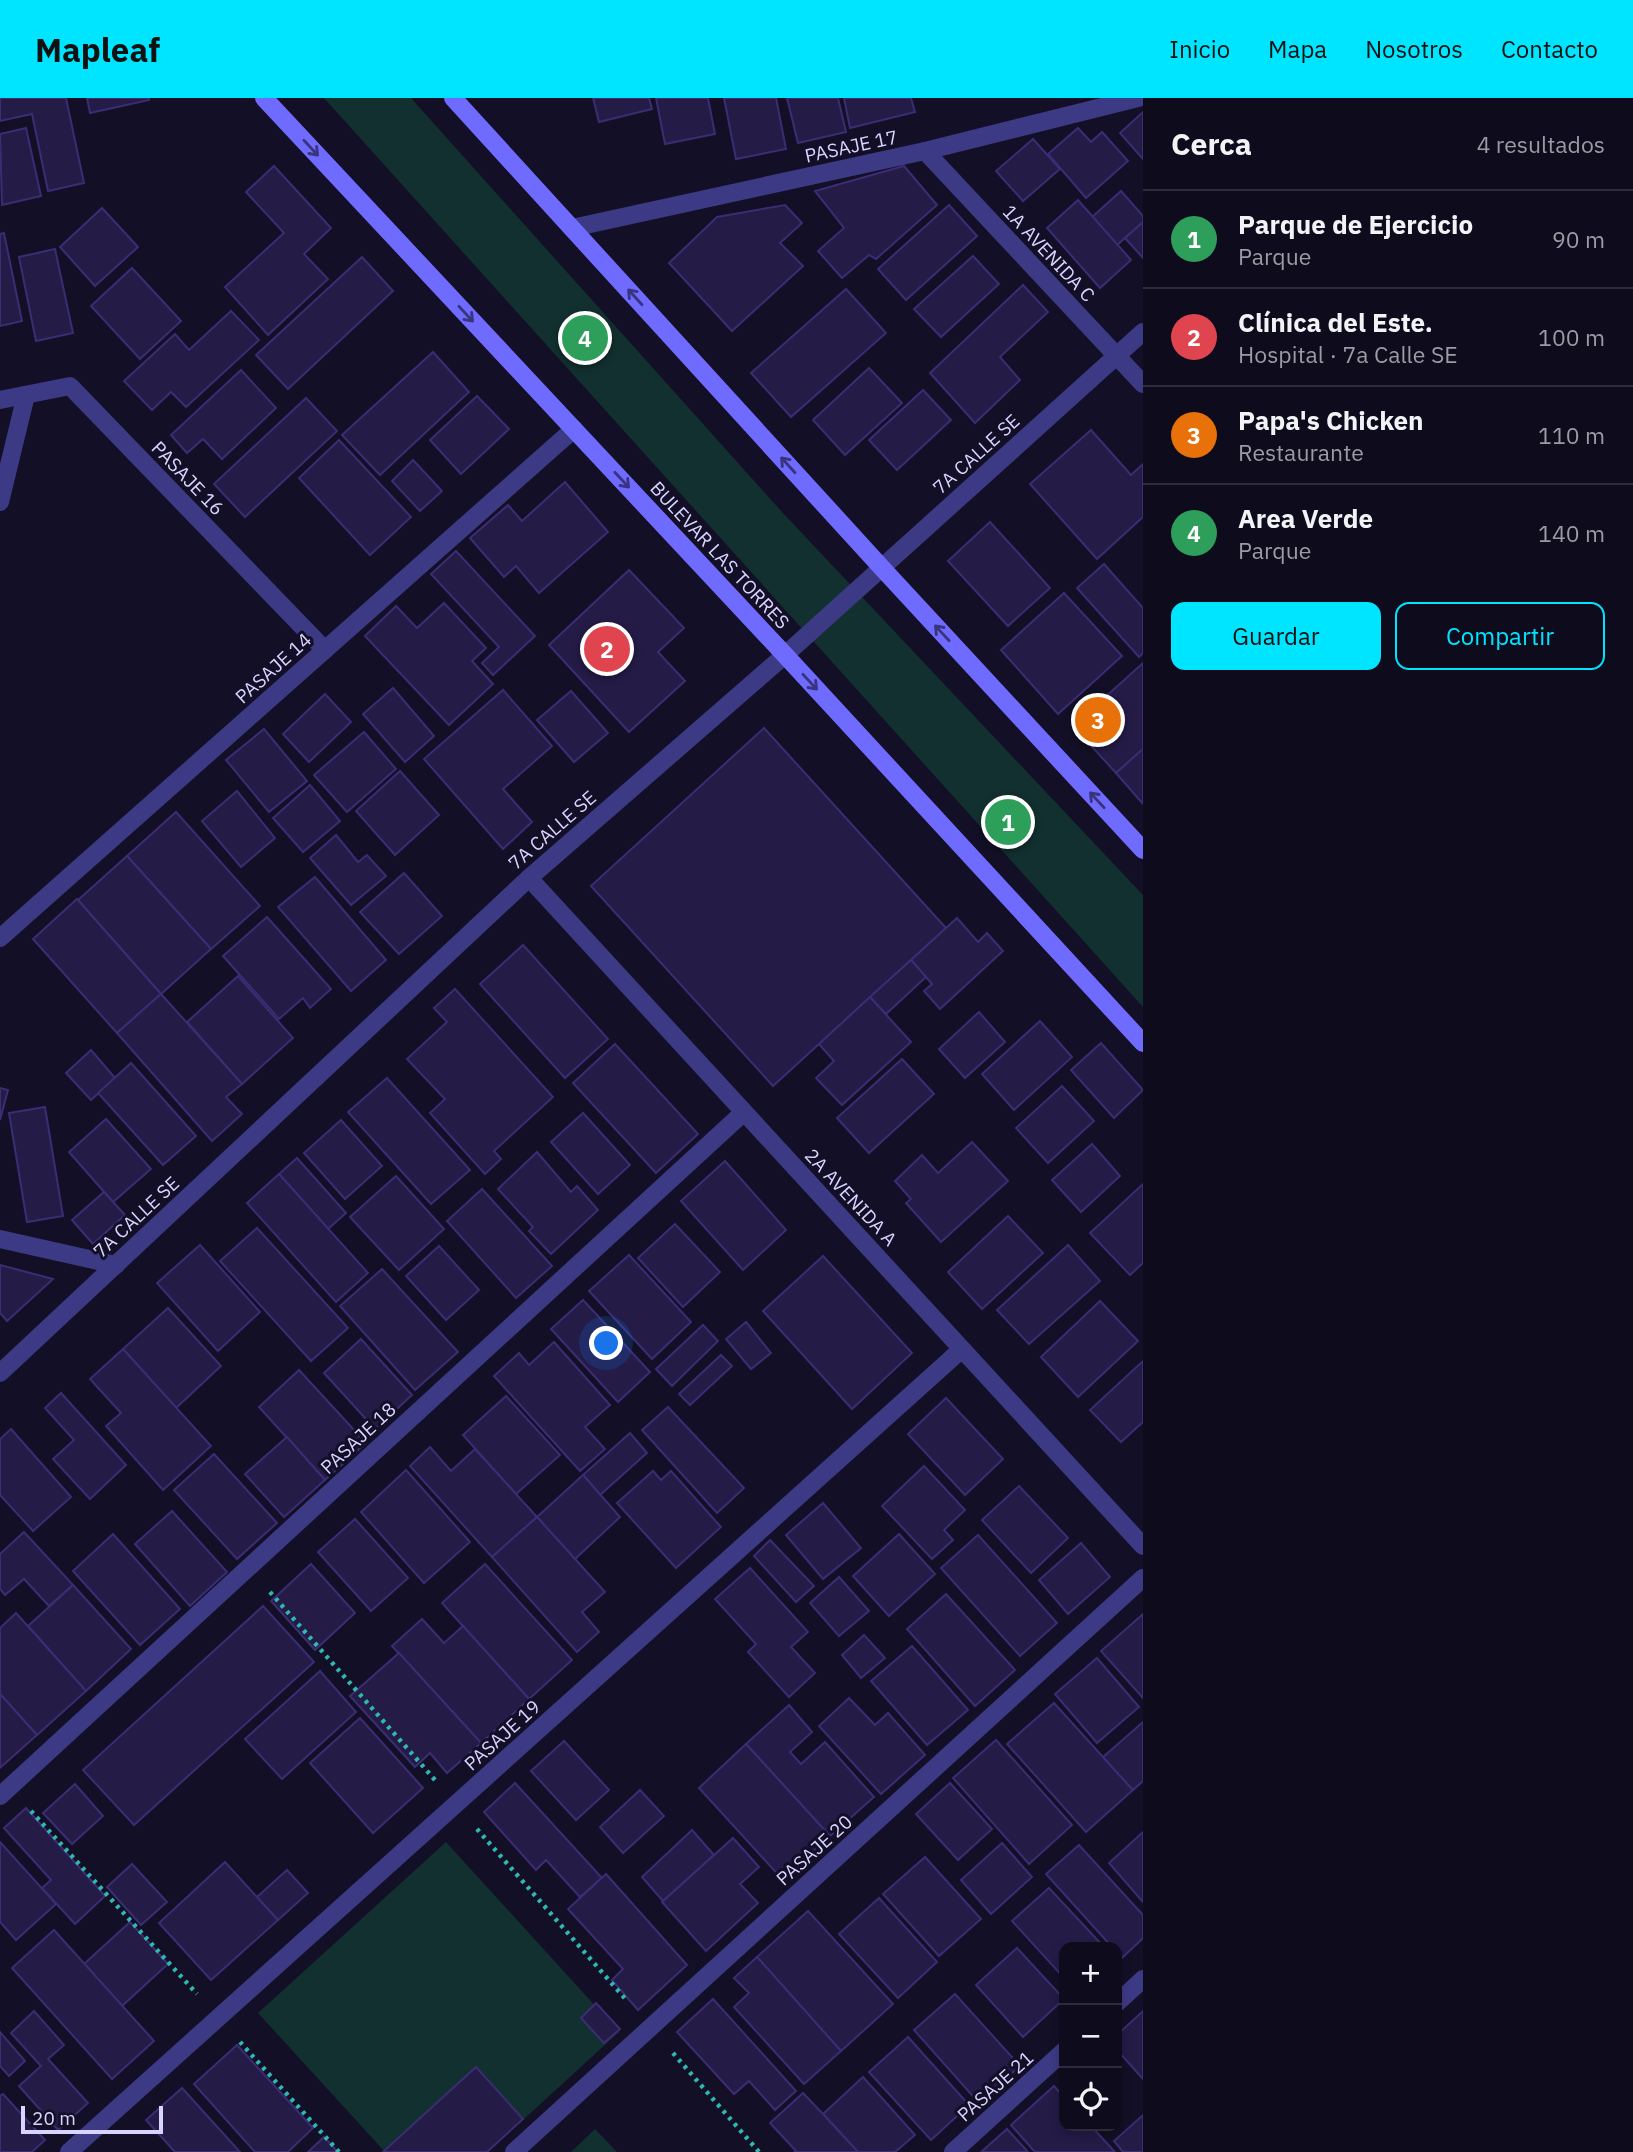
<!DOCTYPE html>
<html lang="es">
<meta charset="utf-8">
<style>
:root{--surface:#0e0b1c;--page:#171425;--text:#f1f3f6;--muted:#9b9ba3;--line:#2e2b3b;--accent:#00e5ff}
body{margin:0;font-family:"IBM Plex Sans",sans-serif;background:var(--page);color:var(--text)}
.controls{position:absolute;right:21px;bottom:21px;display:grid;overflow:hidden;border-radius:14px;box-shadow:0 4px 10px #0003}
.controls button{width:63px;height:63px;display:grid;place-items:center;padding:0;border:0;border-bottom:2px solid var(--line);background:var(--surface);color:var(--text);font:35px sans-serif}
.scale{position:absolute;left:21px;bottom:18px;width:142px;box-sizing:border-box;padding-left:7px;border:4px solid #d9d4ff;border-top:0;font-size:19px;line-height:24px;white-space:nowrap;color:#d9d4ff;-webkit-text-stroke:5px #130f26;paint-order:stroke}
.you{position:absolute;left:607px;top:1246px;width:24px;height:24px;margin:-18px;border:5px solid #fff;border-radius:50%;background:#1a73e8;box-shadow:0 0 0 10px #1a73e833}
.badge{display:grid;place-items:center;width:46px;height:46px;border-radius:50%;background:var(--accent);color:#fff;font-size:23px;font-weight:700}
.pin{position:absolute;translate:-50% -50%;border:4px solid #fff;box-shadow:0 2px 7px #0006}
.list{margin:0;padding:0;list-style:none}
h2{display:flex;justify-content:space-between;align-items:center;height:91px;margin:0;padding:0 28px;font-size:30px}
h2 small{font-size:23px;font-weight:400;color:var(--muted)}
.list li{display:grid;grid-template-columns:46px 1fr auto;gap:21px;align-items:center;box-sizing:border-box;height:98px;padding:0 28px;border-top:2px solid var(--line)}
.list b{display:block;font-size:26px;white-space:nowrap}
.list p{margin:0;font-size:23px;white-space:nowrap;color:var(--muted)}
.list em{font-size:23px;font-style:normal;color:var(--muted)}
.actions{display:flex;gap:14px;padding:21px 28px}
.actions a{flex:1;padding:16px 0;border:2px solid var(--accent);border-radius:14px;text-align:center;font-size:24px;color:var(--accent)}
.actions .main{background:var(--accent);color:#111}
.icon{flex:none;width:38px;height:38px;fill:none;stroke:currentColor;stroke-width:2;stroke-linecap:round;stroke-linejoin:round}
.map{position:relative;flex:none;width:1143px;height:2054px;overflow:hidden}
header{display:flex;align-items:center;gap:42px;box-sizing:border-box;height:98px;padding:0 35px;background:var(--accent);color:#111}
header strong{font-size:33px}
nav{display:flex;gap:38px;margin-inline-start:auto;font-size:24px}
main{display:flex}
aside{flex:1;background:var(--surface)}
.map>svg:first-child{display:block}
.green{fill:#12302f}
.building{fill:#241b47;stroke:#3b2d73;stroke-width:2}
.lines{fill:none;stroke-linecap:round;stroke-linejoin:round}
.path{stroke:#2fb8b0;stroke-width:4.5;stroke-dasharray:3.5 5;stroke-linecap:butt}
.lane{stroke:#3d3a85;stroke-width:18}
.street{stroke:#3d3a85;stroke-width:18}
.secondary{stroke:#6f6bff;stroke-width:18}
.oneway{stroke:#38347d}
.labels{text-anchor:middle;stroke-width:6;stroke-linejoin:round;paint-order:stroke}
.street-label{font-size:19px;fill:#d9d4ff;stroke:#130f26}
</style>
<header>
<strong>Mapleaf</strong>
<nav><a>Inicio</a><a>Mapa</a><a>Nosotros</a><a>Contacto</a></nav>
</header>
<main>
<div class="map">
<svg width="1143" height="2054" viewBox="0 0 1143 2054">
<rect width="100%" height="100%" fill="#130f26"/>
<g class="green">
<path d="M324,0h87l371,414 361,383v112z"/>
<path d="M446,1744l173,190 -131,120h-103l-127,-139z"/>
<path d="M595,2031l22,23h-46z"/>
</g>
<g class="building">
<path d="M0,0h66l18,85 -36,8 -16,-77 -32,7z"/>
<path d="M87,0h62v2l-59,13z"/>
<path d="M593,0h56l3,11 -53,13z"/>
<path d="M656,0h52l7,36 -50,10z"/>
<path d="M724,0h52l10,51 -50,10z"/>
<path d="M787,0h51l8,34 -48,11z"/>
<path d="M844,0h67l4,14 -65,16z"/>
<path d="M1143,14v47l-23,-26z"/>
<path d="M26,30l15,68 -39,9 -2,-71z"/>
<path d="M1078,30l13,14 11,-10 26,29 -42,37 -38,-44z"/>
<path d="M1033,41l27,30 -37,32 -27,-30z"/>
<path d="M274,68l57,62 -27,26 24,25 -60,56 -43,-48 59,-54 -38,-41z"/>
<path d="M904,68l33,39 -61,54 -7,-4 -27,23 -24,-27 26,-23 -29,-37z"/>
<path d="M1121,93l22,25v6l-26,23 -25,-28z"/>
<path d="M1078,102l53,60 -31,28 -53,-60z"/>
<path d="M785,107l17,18 -22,20 23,23 -71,65 -63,-68 48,-46z"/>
<path d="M949,107l28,31 -71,64 -28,-31z"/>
<path d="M102,110l36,39 -43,39 -35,-39z"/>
<path d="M1143,124v36l-18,-20z"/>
<path d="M4,135l18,88 -22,5v-92z"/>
<path d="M55,151l18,84 -37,8 -17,-84z"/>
<path d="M973,158l26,28 -58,53 -27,-28z"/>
<path d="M362,159l31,34 -105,98 -32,-34z"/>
<path d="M132,170l49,53 -41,38 -49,-53z"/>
<path d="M1023,187l25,27 -48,45 20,23 -45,43 -45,-50z"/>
<path d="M846,191l40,44 -95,84 -40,-44z"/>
<path d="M231,213l28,29 -73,67 -15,-15 -19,18 -28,-29 51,-47 14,16z"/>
<path d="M433,254l36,40 -89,83 -38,-40z"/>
<path d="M869,270l33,35 -57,52 -32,-35z"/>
<path d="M241,272l35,38 -54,51 -19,-20 -16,14 -16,-18z"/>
<path d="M923,292l28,30 -54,50 -28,-30z"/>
<path d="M477,298l32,33 -48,45 -31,-34z"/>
<path d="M306,300l31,33 -92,86 -31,-33z"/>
<path d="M1091,332l40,45 12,-11v53l-46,42 -67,-75z"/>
<path d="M339,342l72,77 -41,38 -71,-77z"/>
<path d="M413,362l29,31 -22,20 -28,-30z"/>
<path d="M565,384l43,50 -69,61 -23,-27 -12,11 -34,-39 38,-33 14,16z"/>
<path d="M990,424l60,66 -42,38 -60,-65z"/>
<path d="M456,453l79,85 -42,39 -11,-12 17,-16 -68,-73z"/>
<path d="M1104,466l39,44v45l-4,4 -62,-69z"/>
<path d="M629,472l55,58 -26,24 27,29 -56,51 -80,-87z"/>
<path d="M1064,495l58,63 -64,58 -57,-64z"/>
<path d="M444,505l42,45 -14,13 21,23 -44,41 -84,-89 31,-30 21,22z"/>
<path d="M1143,565v86l-27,24 -43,-47z"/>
<path d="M393,590l41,48 -29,26 -42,-48z"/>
<path d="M503,592l49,56 -49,43 29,33 -29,27 -79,-90z"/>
<path d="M571,593l37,42 -34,29 -37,-42z"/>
<path d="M325,596l26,28 -42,40 -26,-28z"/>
<path d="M764,630l182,200 -173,158 -182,-200z"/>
<path d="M264,631l43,52 -38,31 -43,-52z"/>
<path d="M364,634l32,37 -49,43 -33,-37z"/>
<path d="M1143,651v55l-27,-31z"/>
<path d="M400,673l39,44 -44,40 -39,-44z"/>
<path d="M310,687l30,36 -37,31 -30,-34z"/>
<path d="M237,693l38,47 -34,29 -39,-46z"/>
<path d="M176,714l84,94 -49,43 -84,-93z"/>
<path d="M336,737l22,27 9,-7 19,21 -35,29 -41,-47z"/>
<path d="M127,758l84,93 -50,45 -83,-94z"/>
<path d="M404,775l38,43 -43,38 -39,-42z"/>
<path d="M315,779l71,83 -35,31 -73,-84z"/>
<path d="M77,801l84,95 -44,39 -84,-94z"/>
<path d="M267,819l64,72 -21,19 -7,-10 -24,21 -56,-63z"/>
<path d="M957,820l21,24 9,-9 16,18 -63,58 -16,-18 8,-7 -21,-24z"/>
<path d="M523,847l85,94 -43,39 -85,-94z"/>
<path d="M911,862l15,17 -40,37 -16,-17z"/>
<path d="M238,878l55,62 -51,46 -55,-62z"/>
<path d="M455,891l98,108 -59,54 7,8 -16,15 -55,-61 15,-14 -38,-40 40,-37 -13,-14z"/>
<path d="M161,896l81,90 -16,13 16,17 -30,27 -95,-108z"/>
<path d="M870,899l41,45 -69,63 -26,-27 18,-17 -15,-17z"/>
<path d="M979,914l26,30 -40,36 -26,-29z"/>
<path d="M1040,923l32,36 -58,53 -32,-36z"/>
<path d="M1101,945l42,47 -29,28 -43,-48z"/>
<path d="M615,946l83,90 -42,39 -83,-90z"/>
<path d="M91,952l24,28 -24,22 -25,-27z"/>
<path d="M902,961l32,35 -65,59 -32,-35z"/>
<path d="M131,965l65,73 -33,29 -65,-72z"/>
<path d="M387,980l83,92 -39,34 -83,-92z"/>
<path d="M1062,988l32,35 -46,42 -32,-35z"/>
<path d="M0,990l8,2 -8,30z"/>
<path d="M45,1009l18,109 -36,6 -18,-109z"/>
<path d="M583,1015l47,52 -32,29 -47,-52z"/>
<path d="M106,1021l45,50 -38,33 -44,-50z"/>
<path d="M341,1022l41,46 -37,33 -41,-46z"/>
<path d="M972,1044l36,39 -67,61 -35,-39 5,-4 -16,-18 27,-26 16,18z"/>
<path d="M1092,1046l28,32 -39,36 -29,-32z"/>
<path d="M537,1054l34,40 6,-6 21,24 -47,44 -22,-23 4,-4 -35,-38z"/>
<path d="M297,1060l49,55 -18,16 -49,-55z"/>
<path d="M725,1063l61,69 -43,40 -62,-69z"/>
<path d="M279,1076l89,99 -32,29 -89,-99z"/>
<path d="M396,1078l48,53 -45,41 -49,-53z"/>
<path d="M1143,1086v79l-13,12 -40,-42z"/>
<path d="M482,1091l70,77 -36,32 -69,-77z"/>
<path d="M104,1094l21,23 -32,29 -21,-24z"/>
<path d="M1008,1118l35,37 -61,56 -34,-37z"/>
<path d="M675,1126l45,48 -37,35 -45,-49z"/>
<path d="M257,1130l91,100 -37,33 -91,-100z"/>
<path d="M200,1147l60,67 -42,39 -61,-68z"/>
<path d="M1068,1147l32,36 -71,63 -32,-34z"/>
<path d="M439,1148l40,44 -33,30 -40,-44z"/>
<path d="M629,1157l62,67 -39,37 -63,-68z"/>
<path d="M823,1158l89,97 -60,56 -89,-98z"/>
<path d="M0,1167l53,14 -46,42 -7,-8z"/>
<path d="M382,1171l76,83 -43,38 -75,-84z"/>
<path d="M583,1202l67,72 -32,30 -67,-73z"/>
<path d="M1100,1203l38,40 -60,56 -37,-40z"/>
<path d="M168,1210l53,58 -45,42 -53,-59z"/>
<path d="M746,1224l25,31 -20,16 -25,-30z"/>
<path d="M703,1227l15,16 -46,45 -16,-17z"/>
<path d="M361,1241l51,56 -37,34 -51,-56z"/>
<path d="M554,1244l56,63 -25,22 20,22 -25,22 -86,-95 25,-23 10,12z"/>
<path d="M123,1251l88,97 -48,44 -57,-64 15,-13 -31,-34z"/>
<path d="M721,1257l11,11 -42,39 -11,-11z"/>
<path d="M1143,1263v61l-22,20 -31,-32z"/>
<path d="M299,1272l67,73 -41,37 -66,-73z"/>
<path d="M61,1295l65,72 -36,34 -37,-40 21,-19 -29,-32z"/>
<path d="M506,1298l54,59 -44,39 -53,-59z"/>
<path d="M946,1300l57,61 -38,36 -57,-61z"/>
<path d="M668,1309l76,81 -27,25 -75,-83z"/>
<path d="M11,1331l60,68 -38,34 -33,-36v-56z"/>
<path d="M630,1335l17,20 -47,42 -17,-20z"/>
<path d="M287,1339l38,43 -41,37 -39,-43z"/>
<path d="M430,1349l21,24 24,-22 62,68 -45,40 -82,-91z"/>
<path d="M214,1356l63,69 -40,36 -63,-69z"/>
<path d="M924,1368l41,44 -21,20 9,10 -21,19 -50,-53z"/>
<path d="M406,1372l64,72 -46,41 -63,-71z"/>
<path d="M653,1373l8,9 10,-9 50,56 -45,41 -59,-65z"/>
<path d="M583,1377l37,42 -45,42 -38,-42z"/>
<path d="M1019,1388l49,52 -37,35 -49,-53z"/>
<path d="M823,1405l38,45 -38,31 -37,-44z"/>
<path d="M172,1413l55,61 -37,34 -55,-62z"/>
<path d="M537,1419l68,75 -23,20 17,20 -22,20 -85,-95z"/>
<path d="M355,1421l53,59 -37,33 -53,-59z"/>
<path d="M24,1434l49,53 -24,21 -25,-27 -19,16 -5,-6v-35z"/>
<path d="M113,1436l67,75 -40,36 -67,-74z"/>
<path d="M899,1436l36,40 -46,42 -36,-40z"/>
<path d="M978,1437l79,88 -37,33 -79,-88z"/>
<path d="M770,1442l44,46 -18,16 -42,-46z"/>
<path d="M1081,1445l29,34 -42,37 -29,-34z"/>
<path d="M311,1466l44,49 -40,37 -44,-49z"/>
<path d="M485,1466l87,96 -43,39 -87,-96z"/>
<path d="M750,1470l58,64 -17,15 24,26 -26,24 -41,-45 8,-8 -41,-45z"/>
<path d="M839,1479l30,34 -30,25 -29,-33z"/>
<path d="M73,1487l58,64 -45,42 -58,-65z"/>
<path d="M946,1496l69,76 -40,36 -68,-77z"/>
<path d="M263,1508l51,56 -180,163 -51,-55z"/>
<path d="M16,1515l70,78 -49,44 -37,-41v-66z"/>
<path d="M1143,1516v84l-42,-47z"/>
<path d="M422,1521l22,24 19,-17 66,73 -48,44 -89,-97z"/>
<path d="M864,1537l21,23 -24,20 -19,-23z"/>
<path d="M912,1548l56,64 -41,35 -56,-64z"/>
<path d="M399,1555l82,90 -34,30 -17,-20 -15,14 -65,-71z"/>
<path d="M1097,1560l42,49 -42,36 -42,-49z"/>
<path d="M320,1573l36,41 -74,67 -37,-40z"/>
<path d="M0,1596l37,41 -37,33z"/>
<path d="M849,1600l26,27 13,-12 37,42 -44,39 -62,-68z"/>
<path d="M1054,1605l79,87 -47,42 -79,-88z"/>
<path d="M789,1607l23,27 -22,20 11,12 24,-22 49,55 -44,39 -84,-92z"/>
<path d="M360,1620l63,70 -50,45 -63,-70z"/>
<path d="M1143,1624v59l-10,9 -30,-33z"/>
<path d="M996,1642l76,85 -43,39 -76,-86z"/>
<path d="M564,1643l45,49 -33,30 -45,-49z"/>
<path d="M746,1646l84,92 -47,44 -84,-92z"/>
<path d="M515,1685l87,95 -22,19 -34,-37 -10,10 -52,-58z"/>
<path d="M950,1685l42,46 -34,31 -42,-46z"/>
<path d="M75,1686l28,32 -31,28 -29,-31z"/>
<path d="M640,1692l24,26 -41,37 -23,-26z"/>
<path d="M26,1710l79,88 -30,28 -33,-36 9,-8 -47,-52z"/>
<path d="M692,1732l22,25 -51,46 -21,-24z"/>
<path d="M1143,1734v70l-34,-39z"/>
<path d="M733,1740l26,29 -19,17 18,19 -52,48 -44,-49z"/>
<path d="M0,1744l56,62 -40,36 -16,-18z"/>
<path d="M1002,1745l30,34 -41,37 -30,-34z"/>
<path d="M1079,1747l64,70v23l-21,20 -5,-6v-5h-5l-66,-73z"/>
<path d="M925,1759l56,62 -42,37 -56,-62z"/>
<path d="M225,1764l53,58 -67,60 -52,-57z"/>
<path d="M132,1766l35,38 -26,23 -34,-38z"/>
<path d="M287,1772l21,23 -30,27 -21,-23z"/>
<path d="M606,1776l81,91 -49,45 -26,-30 11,-11 -55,-60z"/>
<path d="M1049,1790l55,59h-40v31l-52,-57z"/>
<path d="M879,1800l58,64 -39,36 -59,-64z"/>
<path d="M808,1813l85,93 -52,47 -84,-94z"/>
<path d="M130,1824l38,42 -46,42 -38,-42z"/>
<path d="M54,1832l100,111 -42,38 -100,-111z"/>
<path d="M1017,1850l47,51 -41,38 -47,-52z"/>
<path d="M757,1859l84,94 -37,33 -70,-77 15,-14 -15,-15z"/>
<path d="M955,1896l65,72 -41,37 -65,-73z"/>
<path d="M713,1901l83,92 -21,19 -26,-29 -15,13 -57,-62z"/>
<path d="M596,1905l24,26 -16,14 -23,-25z"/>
<path d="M34,1913l30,34 -16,14 40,44 -30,27 -39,-44 22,-20 -30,-33z"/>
<path d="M1143,1913v68l-26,-29v-15z"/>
<path d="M0,1934l25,29 -16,15 -9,-10z"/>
<path d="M908,1939l61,68 -38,35 -62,-68z"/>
<path d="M237,1947l76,83 -25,24h-33l-61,-68z"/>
<path d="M476,1969l47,52 -36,33h-104z"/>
<path d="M863,1979l52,58 -20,17h-37l-35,-38z"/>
<path d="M1054,1988l10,11v29h27l24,26h-80l-24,-27z"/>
<path d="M182,1990l58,64h-65l-29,-32z"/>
<path d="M803,1995l20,21 35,38h-64l2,-1 -26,-28z"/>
<path d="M3,1996l42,46 -13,12h-32v-56z"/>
<path d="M1143,2017v37h-20l-9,-11z"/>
<path d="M1007,2031l21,23h-47z"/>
<path d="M324,2039l14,15h-30z"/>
</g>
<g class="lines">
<g class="path">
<path d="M270,1494l165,188"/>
<path d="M31,1713l166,183"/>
<path d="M477,1731l151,173"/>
<path d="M240,1944l99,110"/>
<path d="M673,1955l86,99"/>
</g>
<g class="lane">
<path d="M572,130l353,-77 213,-53"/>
<path d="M0,302l70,-14 255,264"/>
<path d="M0,404l26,-107"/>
<path d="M0,840l574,-509"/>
<path d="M0,1141l116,26"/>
<path d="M0,1698l744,-684"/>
<path d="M1117,1905l26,-24"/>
<path d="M69,2054l893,-803"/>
<path d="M514,2054l629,-574"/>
<path d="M953,2054l111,-101"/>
</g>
<g class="street">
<path d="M925,53l218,233"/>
<path d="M529,780l614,668"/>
<path d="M0,1275l529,-495 256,-223 358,-323"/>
</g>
<g class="secondary">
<path d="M264,0l521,557 358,388"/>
<path d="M453,0l429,470 261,282"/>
</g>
</g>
<defs><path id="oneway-shaft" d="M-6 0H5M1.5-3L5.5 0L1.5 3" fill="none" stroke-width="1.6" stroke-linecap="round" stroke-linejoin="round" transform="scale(1.75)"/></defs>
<g class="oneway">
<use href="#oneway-shaft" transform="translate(311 50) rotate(47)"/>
<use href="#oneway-shaft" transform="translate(635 199) rotate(-132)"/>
<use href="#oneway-shaft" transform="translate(466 216) rotate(47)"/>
<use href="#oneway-shaft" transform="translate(788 367) rotate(-132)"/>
<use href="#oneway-shaft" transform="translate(622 382) rotate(47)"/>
<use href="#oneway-shaft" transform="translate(942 535) rotate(-133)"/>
<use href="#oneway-shaft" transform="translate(810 584) rotate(47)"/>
<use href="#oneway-shaft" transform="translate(1097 702) rotate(-133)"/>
</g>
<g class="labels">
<g class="street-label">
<text transform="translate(851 48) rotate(-12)" y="7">PASAJE 17</text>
<text transform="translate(1049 155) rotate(47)" y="7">1A AVENIDA C</text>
<text transform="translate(976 356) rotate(-42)" y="7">7A CALLE SE</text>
<text transform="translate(188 380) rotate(46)" y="7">PASAJE 16</text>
<text transform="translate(720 457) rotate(47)" y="7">BULEVAR LAS TORRES</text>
<text transform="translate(273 570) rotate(-42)" y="7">PASAJE 14</text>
<text transform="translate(552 732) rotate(-41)" y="7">7A CALLE SE</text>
<text transform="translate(851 1099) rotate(47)" y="7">2A AVENIDA A</text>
<text transform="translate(136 1119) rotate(-43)" y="7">7A CALLE SE</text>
<text transform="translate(358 1340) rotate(-43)" y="7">PASAJE 18</text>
<text transform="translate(502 1637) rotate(-42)" y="7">PASAJE 19</text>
<text transform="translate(814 1752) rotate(-42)" y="7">PASAJE 20</text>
<text transform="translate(995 1988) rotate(-42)" y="7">PASAJE 21</text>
</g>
</g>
</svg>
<div class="controls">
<button>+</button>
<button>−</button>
<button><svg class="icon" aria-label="locate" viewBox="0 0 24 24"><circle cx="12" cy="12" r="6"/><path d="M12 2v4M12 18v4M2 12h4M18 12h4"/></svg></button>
</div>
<div class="scale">20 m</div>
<div class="you"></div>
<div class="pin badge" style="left:1008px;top:724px;background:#2e9e5b">1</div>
<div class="pin badge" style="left:607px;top:551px;background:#e0444e">2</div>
<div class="pin badge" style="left:1098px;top:622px;background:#e8710a">3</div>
<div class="pin badge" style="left:585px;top:240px;background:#2e9e5b">4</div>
</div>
<aside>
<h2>Cerca<small>4 resultados</small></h2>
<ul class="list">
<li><span class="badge" style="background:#2e9e5b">1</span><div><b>Parque de Ejercicio</b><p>Parque</p></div><em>90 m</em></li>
<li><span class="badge" style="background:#e0444e">2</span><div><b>Clínica del Este.</b><p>Hospital · 7a Calle SE</p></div><em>100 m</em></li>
<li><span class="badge" style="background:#e8710a">3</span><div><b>Papa's Chicken</b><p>Restaurante</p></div><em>110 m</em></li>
<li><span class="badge" style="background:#2e9e5b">4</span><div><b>Area Verde</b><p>Parque</p></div><em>140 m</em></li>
</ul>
<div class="actions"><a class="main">Guardar</a><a>Compartir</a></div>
</aside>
</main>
